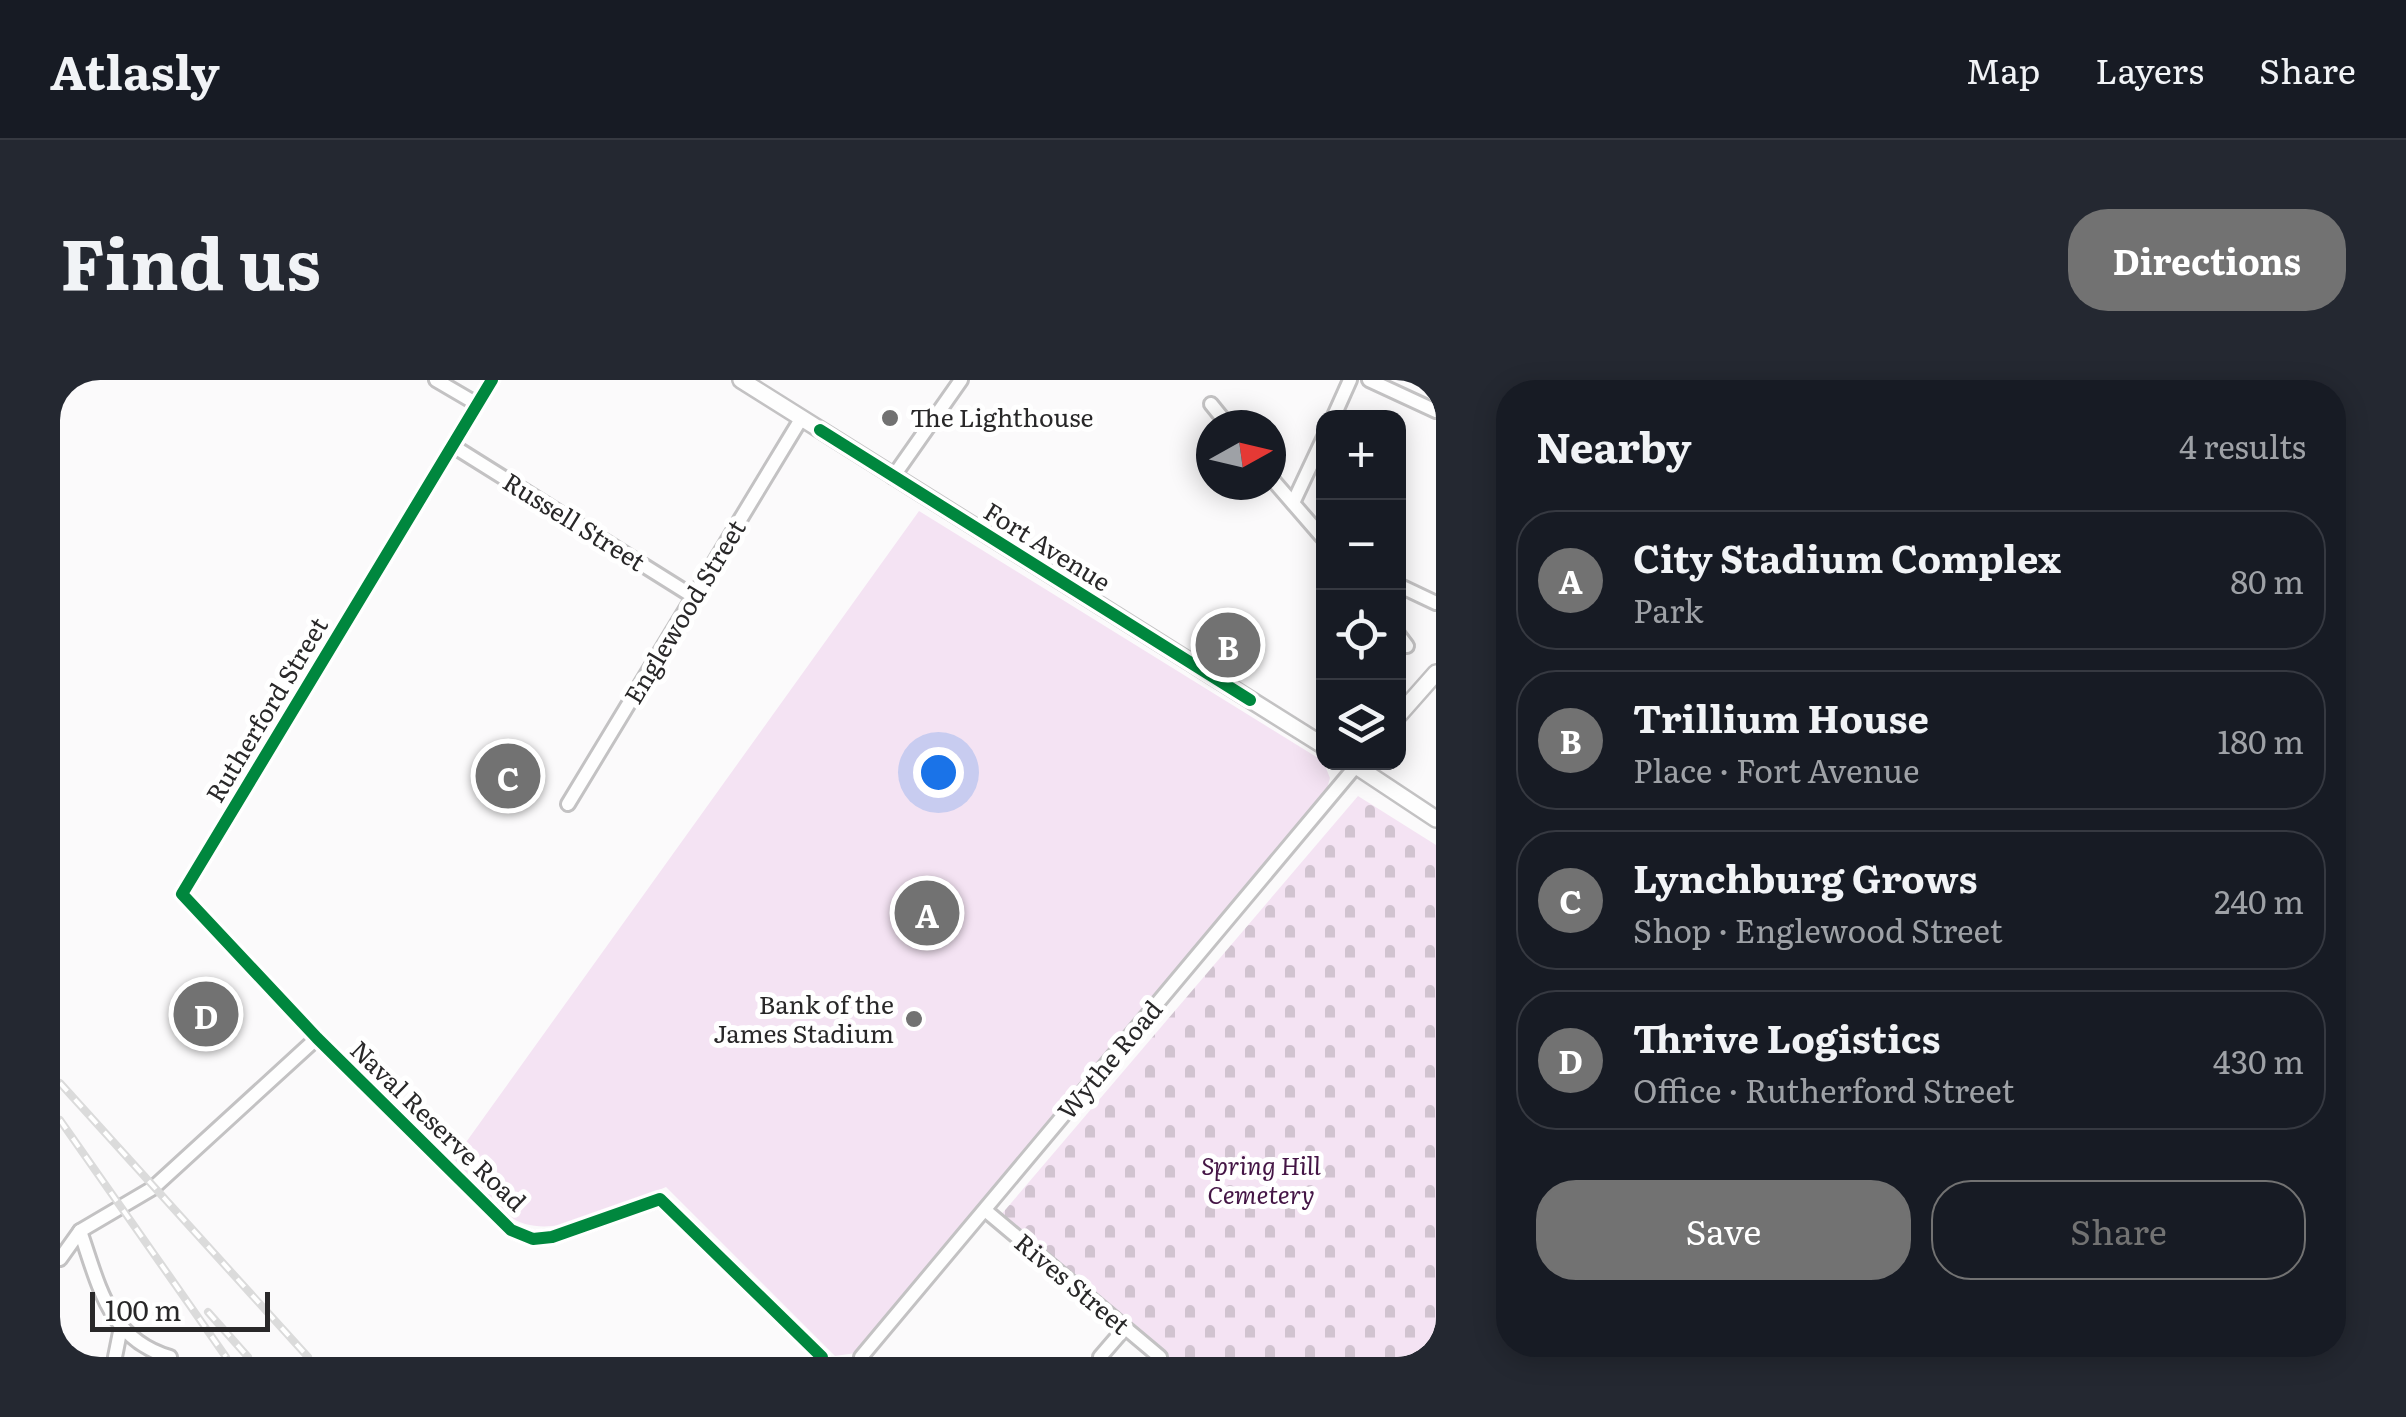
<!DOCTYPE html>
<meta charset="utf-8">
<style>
:root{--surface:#171b24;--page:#242831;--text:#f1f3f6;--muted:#9ea1a6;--line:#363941;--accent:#727272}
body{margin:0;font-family:Literata,serif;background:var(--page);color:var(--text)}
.controls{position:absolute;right:30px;top:30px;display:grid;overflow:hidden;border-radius:20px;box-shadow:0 5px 25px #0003}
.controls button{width:90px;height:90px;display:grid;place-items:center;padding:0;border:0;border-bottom:2px solid var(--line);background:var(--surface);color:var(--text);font:50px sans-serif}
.compass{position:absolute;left:1136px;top:30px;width:90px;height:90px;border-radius:50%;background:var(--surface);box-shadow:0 5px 25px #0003;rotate:82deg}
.scale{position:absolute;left:30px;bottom:25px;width:180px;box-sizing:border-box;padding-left:10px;border:5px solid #292829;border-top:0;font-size:28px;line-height:35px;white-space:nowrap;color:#292829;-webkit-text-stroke:8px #fff;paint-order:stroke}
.you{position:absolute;left:878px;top:392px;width:35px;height:35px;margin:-25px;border:8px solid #fff;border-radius:50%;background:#1a73e8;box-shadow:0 0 0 15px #1a73e833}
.badge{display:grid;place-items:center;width:65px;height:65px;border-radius:50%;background:var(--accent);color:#fff;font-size:32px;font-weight:700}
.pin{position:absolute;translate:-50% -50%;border:5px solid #fff;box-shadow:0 2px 10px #0006}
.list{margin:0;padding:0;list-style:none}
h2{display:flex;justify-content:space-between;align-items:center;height:130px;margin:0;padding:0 40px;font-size:42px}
h2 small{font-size:32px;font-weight:400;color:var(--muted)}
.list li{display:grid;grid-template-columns:65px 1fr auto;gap:30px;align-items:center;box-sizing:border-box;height:140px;margin:0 20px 20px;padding:0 20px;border:2px solid var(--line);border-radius:40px}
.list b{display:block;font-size:38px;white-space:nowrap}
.list p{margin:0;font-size:32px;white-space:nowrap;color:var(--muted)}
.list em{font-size:32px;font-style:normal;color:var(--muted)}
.actions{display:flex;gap:20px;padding:30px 40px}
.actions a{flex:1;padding:22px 0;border:2px solid var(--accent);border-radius:40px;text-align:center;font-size:35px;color:var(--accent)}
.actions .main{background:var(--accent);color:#fff}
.icon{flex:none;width:55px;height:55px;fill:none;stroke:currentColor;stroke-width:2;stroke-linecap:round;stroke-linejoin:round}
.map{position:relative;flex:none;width:1376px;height:977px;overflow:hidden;border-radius:40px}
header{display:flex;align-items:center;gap:60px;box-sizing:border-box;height:140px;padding:0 50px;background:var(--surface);border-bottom:2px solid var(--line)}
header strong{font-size:48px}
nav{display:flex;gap:55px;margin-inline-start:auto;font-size:35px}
.intro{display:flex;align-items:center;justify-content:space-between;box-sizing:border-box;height:240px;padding:0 60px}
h1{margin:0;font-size:70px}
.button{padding:25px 45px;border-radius:40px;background:var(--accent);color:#fff;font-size:35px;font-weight:700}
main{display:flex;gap:60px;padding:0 60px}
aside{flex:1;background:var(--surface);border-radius:40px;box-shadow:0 5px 25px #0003}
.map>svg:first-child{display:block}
.cemetery{fill:url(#cemetery-stones)}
.park{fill:#f4e3f3}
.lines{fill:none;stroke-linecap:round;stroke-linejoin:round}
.minor-casing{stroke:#c3c2c3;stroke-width:18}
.major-casing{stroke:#c3c2c3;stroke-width:20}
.minor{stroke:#fefefe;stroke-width:12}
.major{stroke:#fefefe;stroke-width:15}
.rail-casing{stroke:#dbdbdb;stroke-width:8}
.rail{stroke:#fff;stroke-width:4;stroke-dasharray:11;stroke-linecap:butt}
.cycleway-casing{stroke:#fff;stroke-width:19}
.cycleway{stroke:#00873e;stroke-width:12}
.poi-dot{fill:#727272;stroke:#fff;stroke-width:4}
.labels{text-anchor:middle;stroke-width:10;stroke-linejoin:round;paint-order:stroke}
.poi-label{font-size:25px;fill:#292829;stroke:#fff;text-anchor:start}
.street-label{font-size:25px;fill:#292829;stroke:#fff}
.park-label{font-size:25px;font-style:italic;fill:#441545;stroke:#fff}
</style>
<header>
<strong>Atlasly</strong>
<nav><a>Map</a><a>Layers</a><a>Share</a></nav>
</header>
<div class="intro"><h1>Find us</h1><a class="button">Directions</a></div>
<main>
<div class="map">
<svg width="1376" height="977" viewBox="0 0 1376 977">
<defs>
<pattern id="cemetery-stones" width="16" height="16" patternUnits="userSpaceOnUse" patternTransform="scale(2.5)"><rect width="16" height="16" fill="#f4e3f3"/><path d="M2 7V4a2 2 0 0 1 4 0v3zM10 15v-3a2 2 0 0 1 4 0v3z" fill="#d1c3d0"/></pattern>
</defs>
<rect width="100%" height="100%" fill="#fbfafb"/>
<path class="cemetery" d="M1298,416l78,49v512h-267l-169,-141z"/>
<path class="park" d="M859,131l404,250 7,17 -5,17 -469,558 -21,3 -169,-169c-41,16 -117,59 -157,29 -20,-15 -37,-38 -55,-57z"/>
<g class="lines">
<g class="minor-casing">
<g id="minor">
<path d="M376,0l41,24"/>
<path d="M432,0l-310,514 135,144 194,192 22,9 19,-2 108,-38 162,158"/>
<path d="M1309,0l67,31"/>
<path d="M1151,24l17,21"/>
<path d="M1273,38l17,-38"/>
<path d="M393,66l241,151"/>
<path d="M833,97l68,-97"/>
<path d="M1211,98l53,61"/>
<path d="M1233,123l31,-66"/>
<path d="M1338,205l38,18"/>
<path d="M1338,254l9,12"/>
<path d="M508,424l233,-385"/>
<path d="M925,830l175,147"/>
<path d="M20,851c19,54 28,108 90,126"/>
<path d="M0,879l20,-28 73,-43 164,-150"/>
<path d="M55,977l6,-30"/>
<path d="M801,977l495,-591"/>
<path d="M1040,977l25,-29"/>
</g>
</g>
<g class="major-casing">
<g id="major">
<path d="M681,0l583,366"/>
<path d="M1338,336l38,-43"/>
<path d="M1290,382l86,57"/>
</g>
</g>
<use href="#minor" class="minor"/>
<use href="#major" class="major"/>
<g class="rail-casing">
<g id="rail">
<path d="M0,703l248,274"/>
<path d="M0,740l166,237"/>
<path d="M148,932l40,45"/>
</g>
</g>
<use href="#rail" class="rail"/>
<g class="cycleway-casing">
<g id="cycleway">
<path d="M432,0l-310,514 135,144 194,192 22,9 19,-2 108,-38 162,158"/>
<path d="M760,50l430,270"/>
</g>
</g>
<use href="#cycleway" class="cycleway"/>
</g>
<g class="poi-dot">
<circle cx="830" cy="38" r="10"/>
<circle cx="854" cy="639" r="10"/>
</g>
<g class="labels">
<g class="poi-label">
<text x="850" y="47">The Lighthouse</text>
<text x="834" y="634" text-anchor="end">Bank of the<tspan x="834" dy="29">James Stadium</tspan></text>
</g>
<g class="street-label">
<text transform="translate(514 142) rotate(32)" y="9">Russell Street</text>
<text transform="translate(987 167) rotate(32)" y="9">Fort Avenue</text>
<text transform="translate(625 232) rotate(-59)" y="9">Englewood Street</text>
<text transform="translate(207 330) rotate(-59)" y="9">Rutherford Street</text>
<text transform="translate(1050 680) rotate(-50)" y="9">Wythe Road</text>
<text transform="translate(378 746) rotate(44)" y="9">Naval Reserve Road</text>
<text transform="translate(1012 904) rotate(40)" y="9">Rives Street</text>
</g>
<g class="park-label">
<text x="1201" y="795">Spring Hill<tspan x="1201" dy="29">Cemetery</tspan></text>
</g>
</g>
</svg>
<div class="controls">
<button>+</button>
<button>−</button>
<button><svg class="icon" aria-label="locate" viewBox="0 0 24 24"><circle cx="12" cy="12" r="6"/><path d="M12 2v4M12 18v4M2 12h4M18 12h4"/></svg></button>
<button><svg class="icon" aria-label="layers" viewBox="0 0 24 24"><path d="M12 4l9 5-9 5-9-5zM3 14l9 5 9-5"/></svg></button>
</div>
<svg class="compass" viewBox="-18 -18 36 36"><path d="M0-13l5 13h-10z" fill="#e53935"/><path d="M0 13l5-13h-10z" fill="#9ea1a6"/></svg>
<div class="scale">100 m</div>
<div class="you"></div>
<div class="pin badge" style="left:867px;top:533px">A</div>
<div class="pin badge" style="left:1168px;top:265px">B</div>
<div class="pin badge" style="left:448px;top:396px">C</div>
<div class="pin badge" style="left:146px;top:634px">D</div>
</div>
<aside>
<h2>Nearby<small>4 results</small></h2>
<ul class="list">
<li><span class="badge">A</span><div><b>City Stadium Complex</b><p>Park</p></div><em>80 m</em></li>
<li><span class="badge">B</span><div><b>Trillium House</b><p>Place · Fort Avenue</p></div><em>180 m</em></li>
<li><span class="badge">C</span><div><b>Lynchburg Grows</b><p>Shop · Englewood Street</p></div><em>240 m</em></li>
<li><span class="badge">D</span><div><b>Thrive Logistics</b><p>Office · Rutherford Street</p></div><em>430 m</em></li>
</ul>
<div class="actions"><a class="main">Save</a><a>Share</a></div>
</aside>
</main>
